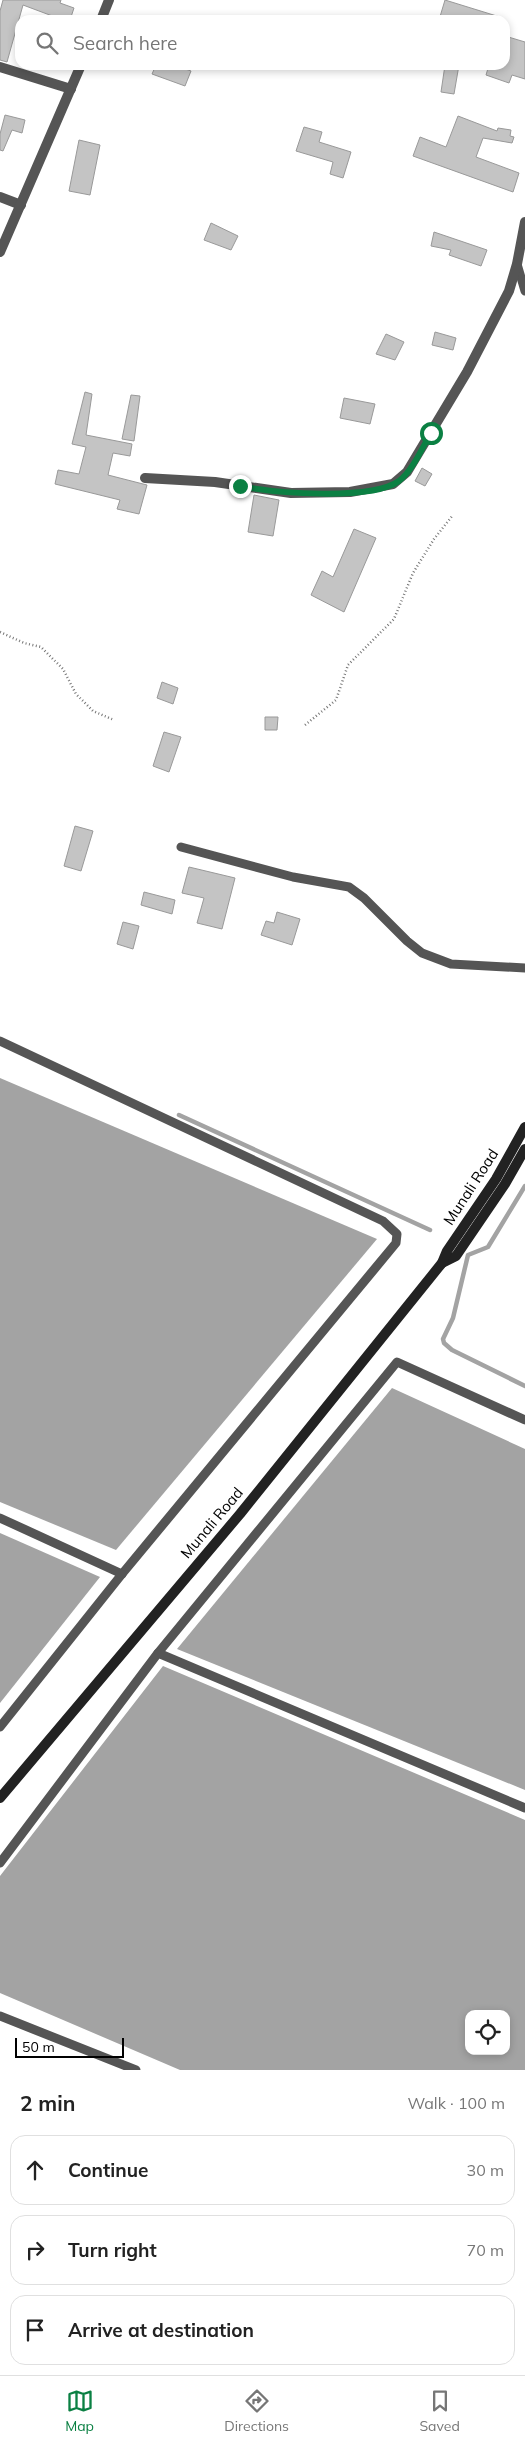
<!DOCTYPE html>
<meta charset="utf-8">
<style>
:root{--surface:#fff;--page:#f2f2f2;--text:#222;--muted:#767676;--line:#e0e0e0;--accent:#0b8043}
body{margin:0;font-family:Mulish,sans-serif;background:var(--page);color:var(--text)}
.controls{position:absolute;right:15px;bottom:15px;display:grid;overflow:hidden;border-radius:10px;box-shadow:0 2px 8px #0003}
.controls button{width:45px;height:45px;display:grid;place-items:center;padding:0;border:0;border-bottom:1px solid var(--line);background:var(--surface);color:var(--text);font:25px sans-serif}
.scale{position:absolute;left:15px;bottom:12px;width:109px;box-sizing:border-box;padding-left:5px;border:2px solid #000;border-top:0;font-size:14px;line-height:18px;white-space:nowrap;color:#000;-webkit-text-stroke:4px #fff;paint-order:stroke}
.stop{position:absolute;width:15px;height:15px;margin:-11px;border:4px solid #0b8043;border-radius:50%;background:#fff}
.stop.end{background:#0b8043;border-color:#fff;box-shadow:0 1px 5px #0008}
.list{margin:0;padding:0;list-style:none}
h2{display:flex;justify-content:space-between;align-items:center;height:65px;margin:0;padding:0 20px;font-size:21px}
h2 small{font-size:16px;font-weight:400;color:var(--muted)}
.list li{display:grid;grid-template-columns:32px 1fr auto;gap:15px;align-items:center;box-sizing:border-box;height:70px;margin:0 10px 10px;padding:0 10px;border:1px solid var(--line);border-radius:15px}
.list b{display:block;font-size:19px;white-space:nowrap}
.list em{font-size:16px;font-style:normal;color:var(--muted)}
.icon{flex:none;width:28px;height:28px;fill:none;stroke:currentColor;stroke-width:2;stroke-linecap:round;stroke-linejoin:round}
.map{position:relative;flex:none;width:525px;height:2070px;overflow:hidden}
.search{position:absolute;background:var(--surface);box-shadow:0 2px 8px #0003;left:15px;right:15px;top:15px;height:55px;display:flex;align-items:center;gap:12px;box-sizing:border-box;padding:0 18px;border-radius:15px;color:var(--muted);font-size:19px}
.sheet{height:305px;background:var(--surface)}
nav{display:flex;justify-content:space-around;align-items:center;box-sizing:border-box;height:70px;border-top:1px solid var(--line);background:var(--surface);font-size:14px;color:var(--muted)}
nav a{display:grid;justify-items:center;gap:2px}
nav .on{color:var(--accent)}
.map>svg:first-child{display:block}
.water{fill:#a3a3a3;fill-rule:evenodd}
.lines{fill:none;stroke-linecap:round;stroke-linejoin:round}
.stream{stroke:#a3a3a3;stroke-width:4.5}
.building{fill:#c4c4c4;stroke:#999}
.path{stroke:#777;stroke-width:2.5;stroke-dasharray:1 2.5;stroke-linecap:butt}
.lane{stroke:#555;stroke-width:9}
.street{stroke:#555;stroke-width:10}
.secondary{stroke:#222;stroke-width:10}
.route{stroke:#0b8043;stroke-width:6}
.labels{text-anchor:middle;stroke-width:4.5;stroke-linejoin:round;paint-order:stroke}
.street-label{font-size:15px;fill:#000;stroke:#fff}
</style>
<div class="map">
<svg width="525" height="2070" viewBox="0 0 525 2070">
<rect width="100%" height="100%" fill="#fff"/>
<g class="water">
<path d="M0,1078l377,161 -261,311 -116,-48z"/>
<path d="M392,1388l133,61v341l-348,-141z"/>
<path d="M0,1533l100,44 -100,126z"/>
<path d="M163,1666l362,154v250h-345l-180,-77v-117zM469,2014h37v37h-37z"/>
</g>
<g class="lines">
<g class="stream">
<path d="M179,1115l251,115"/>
<path d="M525,1186l-37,61 -20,8 -15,63 -10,21 1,4 8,7 73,36"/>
</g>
</g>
<g class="building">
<path d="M3,0h58l-1,3 14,5 -4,12h-7l-40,-15 -16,57 -7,-2v-49z"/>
<path d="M445,0l55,17 -1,3h-60z"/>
<path d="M505,36l20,6v37l-13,-4 -3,8 -23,-8 3,-10h16z"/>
<path d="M156,65h18l17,6 -6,15 -33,-12z"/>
<path d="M445,65h14l-5,29 -13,-2z"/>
<path d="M5,115l20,5 -3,13 -10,-3 -9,21 -3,-1v-16z"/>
<path d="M458,116l39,15 1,-3 13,2 -1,6 4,1 -2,6 -29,-5 -7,19 43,16 -6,19 -100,-36 7,-19 26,10z"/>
<path d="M304,127l18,5 -3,10 32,10 -8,26 -13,-4 3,-12 -37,-11z"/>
<path d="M79,140l21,5 -10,50 -21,-4z"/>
<path d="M211,223l27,13 -7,14 -27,-10z"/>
<path d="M434,232l53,18 -6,16 -32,-11 2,-5 -20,-4z"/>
<path d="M435,332l21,6 -3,12 -21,-5z"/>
<path d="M386,334l18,8 -9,18 -19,-6z"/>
<path d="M85,392l7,2 -6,41 46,9 -2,12 -17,-3 -5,22 39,10 -8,29 -22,-5 3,-9 -65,-16 3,-14 21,4 7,-27 -14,-3z"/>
<path d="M131,395l9,1 -6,45 -12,-2z"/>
<path d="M344,398l31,6 -5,20 -30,-6z"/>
<path d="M422,468l10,6 -7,12 -10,-5z"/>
<path d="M254,495l25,5 -6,36 -25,-4z"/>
<path d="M354,529l22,9 -32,74 -33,-17 11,-24 11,6z"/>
<path d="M162,682l16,6 -5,16 -16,-6z"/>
<path d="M265,717h13l-1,13h-12z"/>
<path d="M164,732l17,5 -12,35 -16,-6z"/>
<path d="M75,826l18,5 -12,40 -17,-5z"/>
<path d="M189,867l46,11 -13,51 -25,-6 7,-25 -22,-5z"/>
<path d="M144,892l31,8 -3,14 -31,-9z"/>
<path d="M277,912l23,7 -8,26 -31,-10 5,-14 8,2z"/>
<path d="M123,922l16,4 -6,23 -16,-5z"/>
</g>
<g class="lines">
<g class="path">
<path d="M0,632l24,11 17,4 22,22 13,25 17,17 21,9"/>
<path d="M305,725l31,-25 12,-35 46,-46 19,-46 21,-34 19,-24"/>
</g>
<g class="lane">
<path d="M517,264l8,27"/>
<path d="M181,847l112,30 56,10 15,11 43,43 15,12 29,11 74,4"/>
<path d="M0,1041l383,180 14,13 -1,9 -274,331 -122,153"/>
<path d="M0,1518l122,56"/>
<path d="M158,1653l239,-291 128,58"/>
<path d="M0,1863l158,-210 367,155"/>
<path d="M0,2016l136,54"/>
</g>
<g class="street">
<path d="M101,20l8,-20"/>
<path d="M0,67l71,22"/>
<path d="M0,197l21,8"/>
<path d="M0,252l81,-187"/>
<path d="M145,478l70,4 76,11 59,-1 43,-8 14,-12 60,-100 42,-81 8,-27 8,-42"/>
</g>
<g class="secondary">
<path d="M442,1263l14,-7 49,-72 20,-35"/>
<path d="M0,1798l240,-284 202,-251 5,-12 49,-72 29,-52"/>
</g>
</g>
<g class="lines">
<path class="route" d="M240,486c34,7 131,15 159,-5 14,-11 23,-33 32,-48"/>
</g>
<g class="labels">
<g class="street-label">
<text transform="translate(471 1187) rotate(-57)" y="5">Munali Road</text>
<text transform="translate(212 1523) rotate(-50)" y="5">Munali Road</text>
</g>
</g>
</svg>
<div class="controls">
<button><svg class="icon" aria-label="locate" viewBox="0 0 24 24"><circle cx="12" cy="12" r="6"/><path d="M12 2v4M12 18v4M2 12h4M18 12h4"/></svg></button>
</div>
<div class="scale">50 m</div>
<div class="stop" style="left:431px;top:433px"></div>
<div class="stop end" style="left:240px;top:486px"></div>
<div class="search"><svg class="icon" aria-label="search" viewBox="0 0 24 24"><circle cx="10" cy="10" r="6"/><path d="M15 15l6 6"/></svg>Search here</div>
</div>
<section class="sheet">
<h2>2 min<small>Walk · 100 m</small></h2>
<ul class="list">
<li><svg class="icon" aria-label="ahead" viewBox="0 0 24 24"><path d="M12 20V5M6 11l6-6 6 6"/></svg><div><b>Continue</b></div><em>30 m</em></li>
<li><svg class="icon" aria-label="right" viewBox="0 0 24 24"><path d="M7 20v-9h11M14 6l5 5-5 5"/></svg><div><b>Turn right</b></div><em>70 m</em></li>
<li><svg class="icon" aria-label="arrive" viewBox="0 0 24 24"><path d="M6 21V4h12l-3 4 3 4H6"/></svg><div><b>Arrive at destination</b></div></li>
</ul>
</section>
<nav>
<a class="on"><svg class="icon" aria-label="map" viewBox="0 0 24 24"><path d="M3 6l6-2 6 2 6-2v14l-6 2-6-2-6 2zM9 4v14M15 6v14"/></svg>Map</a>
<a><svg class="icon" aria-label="directions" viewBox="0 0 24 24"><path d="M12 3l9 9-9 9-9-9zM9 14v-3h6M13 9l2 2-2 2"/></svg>Directions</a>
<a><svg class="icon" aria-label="saved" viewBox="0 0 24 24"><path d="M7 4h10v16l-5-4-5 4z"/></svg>Saved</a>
</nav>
